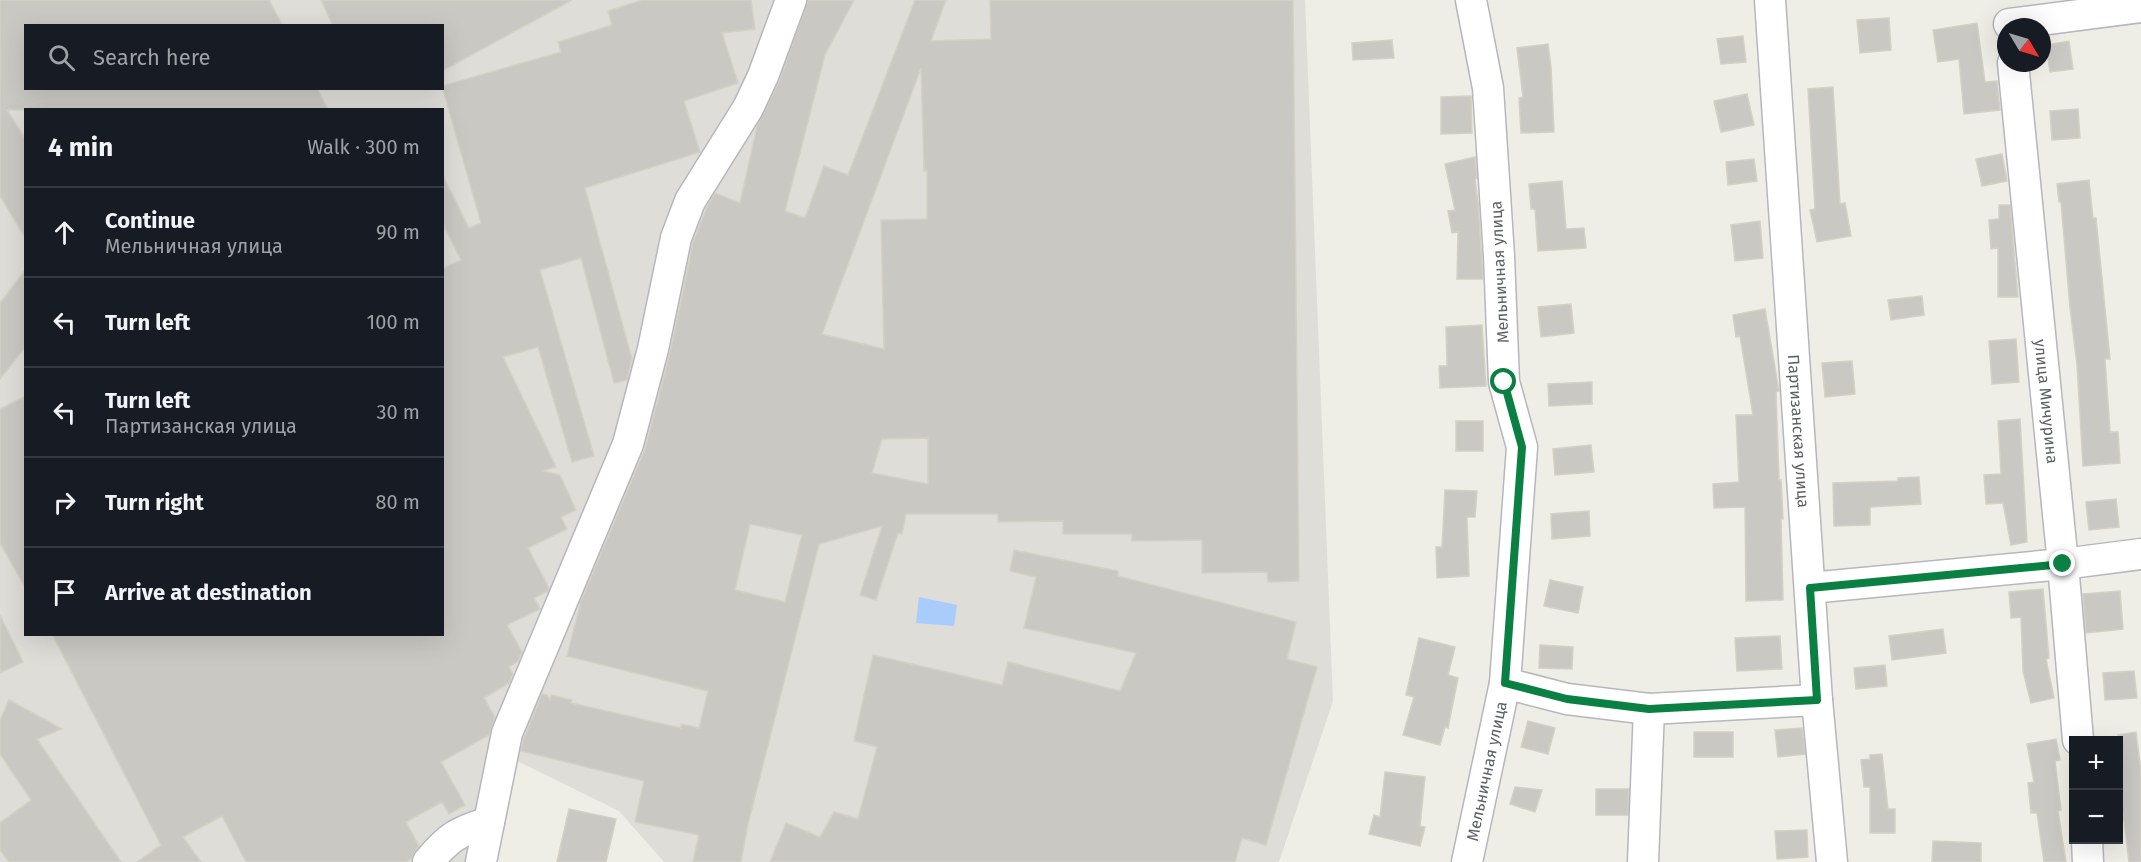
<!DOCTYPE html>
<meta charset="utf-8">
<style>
:root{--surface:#171b24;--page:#20242c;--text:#f1f3f6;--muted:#9ea1a6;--line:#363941}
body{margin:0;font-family:"Fira Sans",sans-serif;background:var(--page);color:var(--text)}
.controls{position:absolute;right:18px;bottom:18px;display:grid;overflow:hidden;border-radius:0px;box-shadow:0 6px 24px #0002}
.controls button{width:54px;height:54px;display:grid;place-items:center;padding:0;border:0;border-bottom:2px solid var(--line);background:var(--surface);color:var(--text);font:30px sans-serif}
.compass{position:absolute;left:1997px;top:18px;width:54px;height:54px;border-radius:50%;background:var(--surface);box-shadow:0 6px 24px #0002;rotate:128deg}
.stop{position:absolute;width:18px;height:18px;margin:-14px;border:4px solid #0b8043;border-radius:50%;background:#fff}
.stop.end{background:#0b8043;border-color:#fff;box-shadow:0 2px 6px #0008}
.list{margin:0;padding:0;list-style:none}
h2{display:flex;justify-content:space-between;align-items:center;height:78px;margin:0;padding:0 24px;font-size:26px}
h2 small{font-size:20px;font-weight:400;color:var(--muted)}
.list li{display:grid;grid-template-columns:39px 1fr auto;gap:18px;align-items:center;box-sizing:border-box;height:90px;padding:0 24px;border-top:2px solid var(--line)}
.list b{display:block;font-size:22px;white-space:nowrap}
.list p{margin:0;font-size:20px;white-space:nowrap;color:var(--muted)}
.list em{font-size:20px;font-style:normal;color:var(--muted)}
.icon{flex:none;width:33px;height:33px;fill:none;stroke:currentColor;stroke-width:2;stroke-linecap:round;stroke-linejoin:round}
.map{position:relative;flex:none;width:2141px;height:862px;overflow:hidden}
.search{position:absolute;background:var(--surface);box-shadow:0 6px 24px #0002;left:24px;top:24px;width:420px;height:66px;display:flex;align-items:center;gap:15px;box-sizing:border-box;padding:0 21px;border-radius:0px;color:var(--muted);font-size:22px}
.panel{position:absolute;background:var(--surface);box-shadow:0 6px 24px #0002;left:24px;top:108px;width:420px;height:528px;border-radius:0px}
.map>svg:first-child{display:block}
.industrial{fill:#deddd8;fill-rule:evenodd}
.water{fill:#a8ccfc}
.building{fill:#cac8c2;stroke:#d4d1c4;stroke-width:1.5;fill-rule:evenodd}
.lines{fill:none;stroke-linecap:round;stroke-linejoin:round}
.minor-casing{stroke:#b6b7bc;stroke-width:33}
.minor{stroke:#fff;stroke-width:30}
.route{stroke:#0b8043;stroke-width:8}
.labels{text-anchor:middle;stroke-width:4.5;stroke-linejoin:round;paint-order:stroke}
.street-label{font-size:16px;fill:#5d6065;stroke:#fff}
</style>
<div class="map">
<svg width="2141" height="862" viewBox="0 0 2141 862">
<rect width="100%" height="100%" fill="#efeee6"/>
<path class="industrial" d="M0,0h1305l28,701 -54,161h-615l-45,-51 -118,-58 -24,109h-477zM26,26h416v62h-416zM26,110h416v524h-416z"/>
<path class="water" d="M919,597l38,8 -3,21 -38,-3z"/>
<g class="building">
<path d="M0,0h269l14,26h-257v62h291l11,22h-321l19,30v99l-26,-43z"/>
<path d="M321,0h251l-130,71v-45h-109z"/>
<path d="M642,0h109l4,29 -33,4 16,50 -54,18 16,51 -115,36 47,171 -5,21 -13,3 -33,-125 -41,12 54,186 -22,6 -34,-115 -35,10 53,110 -14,4 18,4 16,35 -15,7 6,12 -39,19 21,40 -1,3 -14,7 6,11 -33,16 15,27 -4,9 -9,6 4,7 -4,9 -25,15 11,19 -6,18 -48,27 24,43 -16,9 -7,-12 -36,20 13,24 -8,13 -5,3h-160l-24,-46 -39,21 18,25h-64l24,-17 -109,-211h390v-365l19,-9 -19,-38v-48l27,54 12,-5 -39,-137 119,-34 -3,-10 54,-17 -4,-14z"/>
<path d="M808,0h46l-29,55 -40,156 20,7 19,-52 24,9 67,-175h31l-15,41 60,-2 -1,-39h303l6,581 -31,1 -1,-10 -65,1v-33l-70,1v-7h-69v-13l-65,1v-8h-92l-4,20 -4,-1 -22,67 -16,-5 22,-69 -63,18 -71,280 -7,38h-48l6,-27 -64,-13 9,-41 -123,-30 3,-13 18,-44 5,1 3,5 1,-5 21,5 -1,3 110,25v-4l18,4 9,-37 -141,-35 14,-55 64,-152 25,-96 23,-110 13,-34 9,-16 25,10 17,-77 22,-44zM921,68l3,103h3v48l-46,1 3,129 -62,-15zM928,438v46l-56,-11 10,-34zM750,524l52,11 -17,67 -50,-12z"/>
<path d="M1889,18l2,32 -31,3 -3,-33z"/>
<path d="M1977,23l8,59 12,-1 3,29 -36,4 -5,-55 -21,3 -5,-32z"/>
<path d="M1743,36l3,26 -25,2 -4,-25z"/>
<path d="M1392,40l2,18 -41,2 -1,-17z"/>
<path d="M2069,41l4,28 -23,3 -4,-27z"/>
<path d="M1548,44l3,23 3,65 -33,1 -2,-35 4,-1 -6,-49z"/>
<path d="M1833,87l7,117 5,-1 6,33 -34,6 -7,-32 5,-1 -7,-120z"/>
<path d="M1747,94l7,31 -33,7 -7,-31z"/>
<path d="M1471,96l1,37 -31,1v-37z"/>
<path d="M2078,109l2,29 -28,2 -2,-29z"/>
<path d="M2002,154l5,27 -25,5 -6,-27z"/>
<path d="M1475,157l2,21 -2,1 3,23 5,77h-26l1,-47 -6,1 -4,-22 7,-1 -10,-46z"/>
<path d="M1754,159l3,22 -29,4 -2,-23z"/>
<path d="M2089,180l4,38h3l14,141h-5l5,73h8l2,31 -37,3 -6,-101 -7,-57 -9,-106h-2l-2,-18z"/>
<path d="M1562,181l4,48 18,-1 2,20 -48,3 -3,-42h-4l-2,-25z"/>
<path d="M1999,205h11l8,92h-20v-49l-7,1 -2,-29 10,-1z"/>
<path d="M1760,221l3,37 -28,3 -4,-36z"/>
<path d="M26,269v77l-26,33v-76z"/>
<path d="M1922,296l2,19 -33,5 -3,-20z"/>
<path d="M1571,304l3,29 -33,4 -3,-30z"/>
<path d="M1765,309l14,82 -3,1 3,88h2l2,39h-2l2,81 -37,1 -1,-94 -31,1 -1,-24 26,-2 -3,-67h17l-13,-79 -4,1 -3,-22z"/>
<path d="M1482,325l4,61 -46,2 -1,-22h8l-1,-39z"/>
<path d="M2016,339l3,43 -27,2 -3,-43z"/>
<path d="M1852,361l3,33 -30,3 -3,-34z"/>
<path d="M1592,382v22l-43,2 -1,-22z"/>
<path d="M26,396v193l-26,-46v-134z"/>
<path d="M2020,419l7,123 -16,3 -8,-42 -17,1 -2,-29 17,-1 -3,-53z"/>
<rect x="1456" y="421" width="27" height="30"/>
<path d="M1591,445l3,27 -39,3 -2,-26z"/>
<path d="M1919,477l2,27 -51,3v18l-36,1 -1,-43 65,-2v-3z"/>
<path d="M1445,490l32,1 -2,26h-8l2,59 -32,2 -1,-31h6z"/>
<path d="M2116,499l3,28 -30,3 -3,-28z"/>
<path d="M1589,511l1,25 -38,3 -1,-25z"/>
<path d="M1014,550l104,21v5l178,46 -9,37 30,8 -51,178 -24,-7 -7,24h-465l16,-39 34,14 14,-25 24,7 19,-72 -23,-6 19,-86 129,30 6,-23 112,29 16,-38 -112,-25 12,-51 -26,-6z"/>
<path d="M1550,580l33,7 -5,26 -34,-7z"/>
<path d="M2043,589l6,69 -3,1 8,39 -23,5 -8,-32 -2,-54 -10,1 -2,-26z"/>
<path d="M2120,591l3,38 -37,4 -3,-39z"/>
<path d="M0,615l23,47 -23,11z"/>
<path d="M1943,629l3,24 -54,7 -3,-24z"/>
<path d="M1780,636l2,33 -45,2 -2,-33z"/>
<path d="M1419,638l36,9 -7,28 10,3 -10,50 -3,-1 -5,18 -37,-10 11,-38 -8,-2z"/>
<path d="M1540,645l33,2 -1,22 -33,-1z"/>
<path d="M1885,665l2,21 -31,3 -2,-21z"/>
<path d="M2134,671l3,27 -32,2 -2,-27z"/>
<path d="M9,700l53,29 -25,10 84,123h-112l-9,-12v-27l31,-23 -31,-46v-34z"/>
<path d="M1528,721l27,7 -7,26 -27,-7z"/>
<path d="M1802,728l3,26 -27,3 -3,-27z"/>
<rect x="1694" y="732" width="39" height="25"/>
<path d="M2136,732l5,40v90h-12l-6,-50 -5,1v-78z"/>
<path d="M2056,739l4,21 -5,1 6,49 -3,1 8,51h-22l-7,-49h-6l-3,-30 6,-1 -7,-38z"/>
<path d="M1882,754l6,55h7v24h-25v-46h-6l-3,-27 9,-1v-4z"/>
<path d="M1385,772l40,5 -5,49 5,1 -5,19 -51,-12 5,-19 6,2z"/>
<path d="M1515,787l27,3 -7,22 -25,-8z"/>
<path d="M1596,789h33l-1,26h-32z"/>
<path d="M569,809l47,10 -10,43h-49z"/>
<path d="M1807,830l1,27 -31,2 -2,-28z"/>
<path d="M1933,841l48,2v19h-49z"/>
</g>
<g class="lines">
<g class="minor-casing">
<g id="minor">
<path id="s1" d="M1770,0l47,700 15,162"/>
<path d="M2009,24l132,-17"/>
<path id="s2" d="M2013,63l50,501 15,176"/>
<path d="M1810,588l253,-24 78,-10"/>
<path d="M1505,683l62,16 82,10 168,-9"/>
<path d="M2087,840l1,22"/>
<path d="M428,862c21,-25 29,-30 61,-40"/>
<path d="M481,862l26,-129 121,-289 25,-95 23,-111 14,-37 58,-93 15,-32 28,-76"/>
<path id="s3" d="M1467,862l38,-179 17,-236 -18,-65 -5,-126 -11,-168 -17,-88"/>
<path d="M1643,862l6,-153"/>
</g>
</g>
<use href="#minor" class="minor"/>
</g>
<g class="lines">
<path class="route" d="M1504,382l18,65 -17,236 62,16 82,10 168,-9 -7,-112 253,-24"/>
</g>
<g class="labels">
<g class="street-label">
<text transform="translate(1499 272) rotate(-93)" y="6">Мельничная улица</text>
<text dy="6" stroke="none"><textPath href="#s2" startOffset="340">улица Мичурина</textPath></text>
<text dy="6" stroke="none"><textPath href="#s1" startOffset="432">Партизанская улица</textPath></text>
<text dy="6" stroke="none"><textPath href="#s3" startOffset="93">Мельничная улица</textPath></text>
</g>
</g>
</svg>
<div class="controls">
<button>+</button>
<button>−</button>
</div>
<svg class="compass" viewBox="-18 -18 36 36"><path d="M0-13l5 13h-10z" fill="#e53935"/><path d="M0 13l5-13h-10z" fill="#9ea1a6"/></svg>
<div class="stop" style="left:1504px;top:382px"></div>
<div class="stop end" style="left:2063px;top:564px"></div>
<div class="search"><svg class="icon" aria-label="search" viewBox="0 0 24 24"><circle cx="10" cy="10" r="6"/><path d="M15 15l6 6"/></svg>Search here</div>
<section class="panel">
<h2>4 min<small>Walk · 300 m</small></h2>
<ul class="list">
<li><svg class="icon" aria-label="ahead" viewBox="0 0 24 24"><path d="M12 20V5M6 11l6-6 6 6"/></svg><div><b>Continue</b><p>Мельничная улица</p></div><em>90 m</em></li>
<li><svg class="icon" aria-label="left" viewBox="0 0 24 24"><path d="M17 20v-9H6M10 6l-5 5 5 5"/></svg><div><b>Turn left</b></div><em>100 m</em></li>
<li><svg class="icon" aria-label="left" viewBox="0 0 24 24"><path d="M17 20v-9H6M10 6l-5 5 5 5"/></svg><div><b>Turn left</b><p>Партизанская улица</p></div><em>30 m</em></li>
<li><svg class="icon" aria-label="right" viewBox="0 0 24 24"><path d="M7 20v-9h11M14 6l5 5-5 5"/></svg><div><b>Turn right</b></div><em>80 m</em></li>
<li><svg class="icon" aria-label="arrive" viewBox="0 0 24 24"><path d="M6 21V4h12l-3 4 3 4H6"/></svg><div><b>Arrive at destination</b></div></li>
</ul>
</section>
</div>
